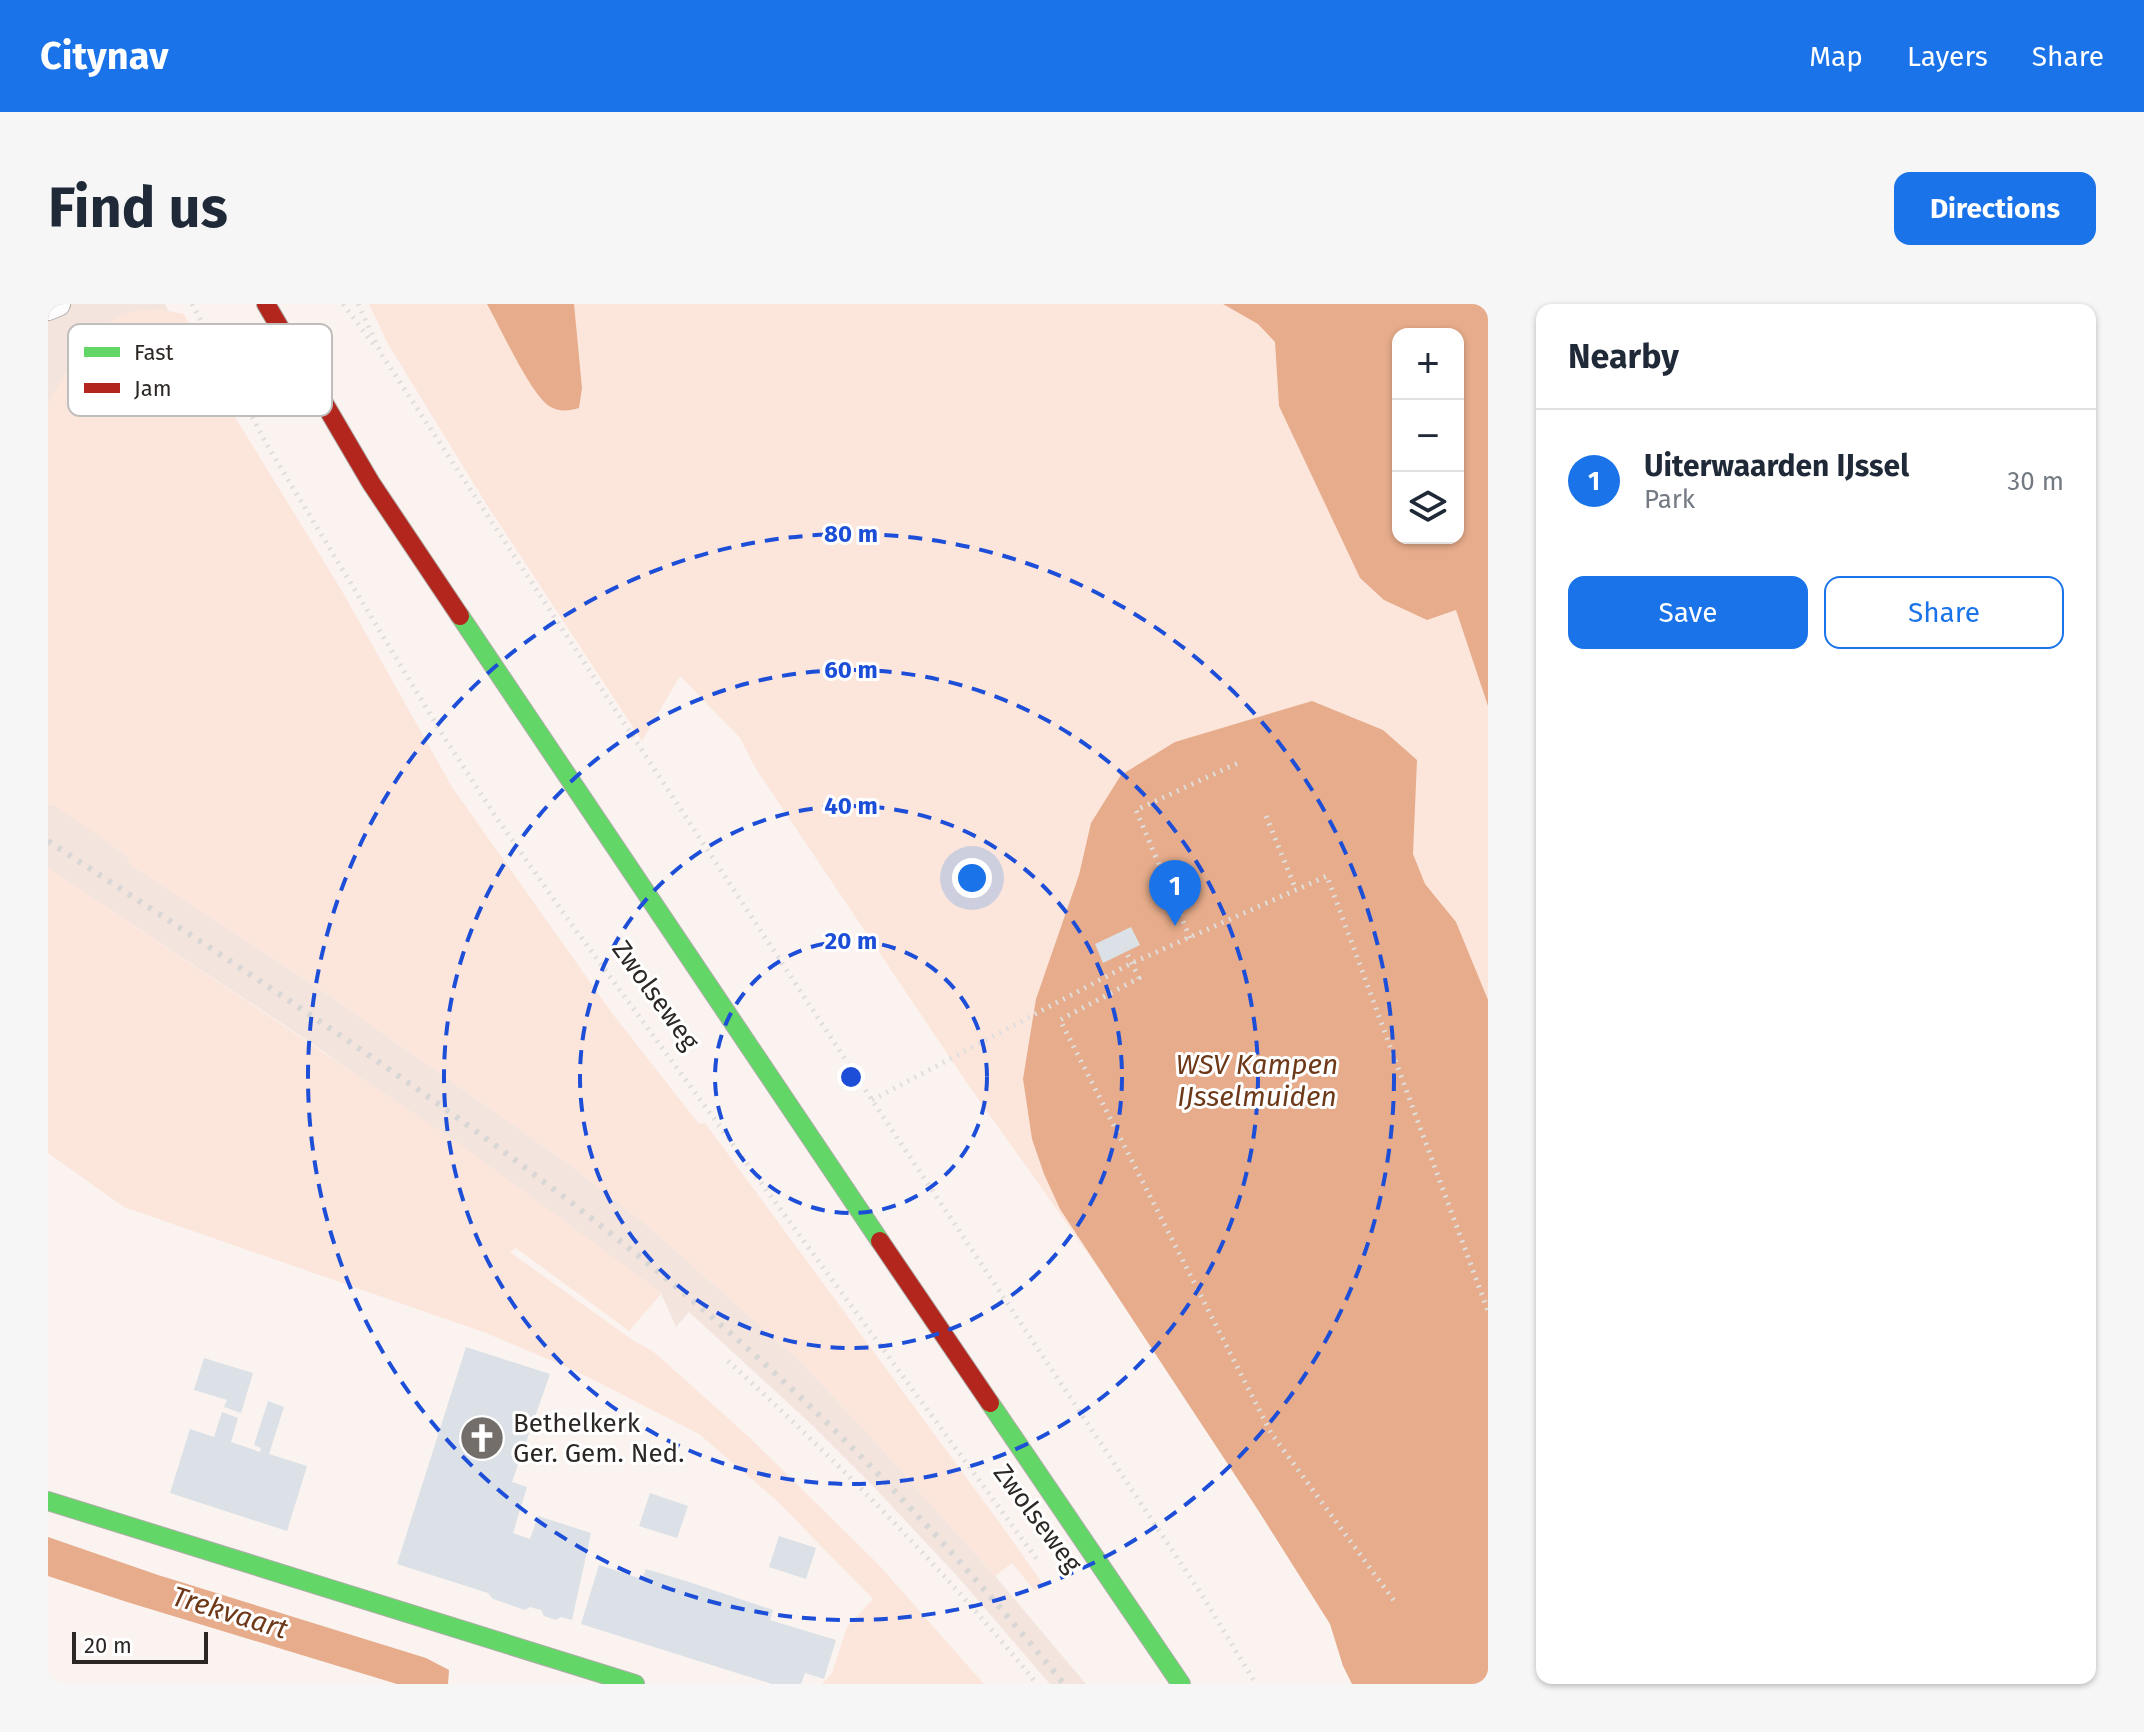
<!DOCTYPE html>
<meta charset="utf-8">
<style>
:root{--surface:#fff;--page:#f6f6f7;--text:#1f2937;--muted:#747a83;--line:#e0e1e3;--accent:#1a73e8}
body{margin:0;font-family:"Fira Sans",sans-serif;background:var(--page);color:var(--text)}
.controls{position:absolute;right:24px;top:24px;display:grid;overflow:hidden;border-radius:16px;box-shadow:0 2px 6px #0004}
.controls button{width:72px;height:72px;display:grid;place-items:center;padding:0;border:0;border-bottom:2px solid var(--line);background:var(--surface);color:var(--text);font:40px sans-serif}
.scale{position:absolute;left:24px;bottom:20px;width:136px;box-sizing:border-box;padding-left:8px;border:4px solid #2c2724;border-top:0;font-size:22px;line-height:28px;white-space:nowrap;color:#2c2724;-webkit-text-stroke:6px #fff;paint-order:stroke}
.you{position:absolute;left:924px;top:574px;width:28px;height:28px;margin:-20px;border:6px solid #fff;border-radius:50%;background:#1a73e8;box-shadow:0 0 0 12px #1a73e833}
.badge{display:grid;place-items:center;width:52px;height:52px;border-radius:50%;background:var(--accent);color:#fff;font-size:26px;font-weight:700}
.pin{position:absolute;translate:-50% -66px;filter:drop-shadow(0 2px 4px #0008)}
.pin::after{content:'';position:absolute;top:42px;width:28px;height:24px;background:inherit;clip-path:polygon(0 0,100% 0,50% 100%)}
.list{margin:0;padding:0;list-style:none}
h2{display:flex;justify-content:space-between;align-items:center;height:104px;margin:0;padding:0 32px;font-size:34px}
h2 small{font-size:26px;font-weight:400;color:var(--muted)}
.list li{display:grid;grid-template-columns:52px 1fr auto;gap:24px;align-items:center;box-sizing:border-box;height:144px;padding:0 32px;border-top:2px solid var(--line)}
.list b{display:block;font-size:30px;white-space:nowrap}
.list p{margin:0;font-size:26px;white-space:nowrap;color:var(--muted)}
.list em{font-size:26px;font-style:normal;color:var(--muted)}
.actions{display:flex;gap:16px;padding:24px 32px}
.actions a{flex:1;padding:18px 0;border:2px solid var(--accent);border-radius:16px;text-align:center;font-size:28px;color:var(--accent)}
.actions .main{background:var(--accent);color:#fff}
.icon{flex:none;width:44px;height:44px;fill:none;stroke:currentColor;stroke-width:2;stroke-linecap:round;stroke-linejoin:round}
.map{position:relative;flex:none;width:1440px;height:1380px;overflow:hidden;border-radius:16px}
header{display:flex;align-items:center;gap:48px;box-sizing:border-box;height:112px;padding:0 40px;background:var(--accent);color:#fff}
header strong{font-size:38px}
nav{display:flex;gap:44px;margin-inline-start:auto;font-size:28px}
.intro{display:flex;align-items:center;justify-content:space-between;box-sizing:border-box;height:192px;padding:0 48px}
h1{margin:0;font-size:56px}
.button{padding:20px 36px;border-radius:16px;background:var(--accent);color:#fff;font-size:28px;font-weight:700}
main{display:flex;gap:48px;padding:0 48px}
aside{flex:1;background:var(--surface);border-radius:16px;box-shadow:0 2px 6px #0004}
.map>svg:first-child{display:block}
.built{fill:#f3e4dd}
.green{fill:#fce6dc}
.water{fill:#e6ac8b;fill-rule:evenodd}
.building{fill:#dbe1e6}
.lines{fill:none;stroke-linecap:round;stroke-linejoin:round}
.lane-casing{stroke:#b0aca9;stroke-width:26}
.fast-casing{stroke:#b0aca9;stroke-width:20}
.jam-casing{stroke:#b0aca9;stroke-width:20}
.path{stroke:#e0dedc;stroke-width:5;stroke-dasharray:2 6;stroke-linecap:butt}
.lane{stroke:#fefdfd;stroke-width:24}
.fast{stroke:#63d668;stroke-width:18}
.jam{stroke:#b3261e;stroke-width:18}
.rail{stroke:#d9d7d6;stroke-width:6;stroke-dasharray:4 8;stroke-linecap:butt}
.ring{fill:none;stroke:#1d4ed8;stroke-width:4;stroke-dasharray:14 10}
.labels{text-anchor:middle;stroke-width:6;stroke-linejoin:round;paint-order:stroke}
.street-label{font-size:26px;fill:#2c2724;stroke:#fff}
.poi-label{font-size:26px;fill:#2c2724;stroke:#fff;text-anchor:start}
.water-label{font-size:28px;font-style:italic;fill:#6e3919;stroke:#fff}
.key{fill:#fff;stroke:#c0bebd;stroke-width:2}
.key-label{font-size:22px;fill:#2c2724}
.centre{fill:#1d4ed8;stroke:#fff;stroke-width:4}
.ring-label{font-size:24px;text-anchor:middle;font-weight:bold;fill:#1d4ed8;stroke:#fff;stroke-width:6;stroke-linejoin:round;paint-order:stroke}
</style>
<header>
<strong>Citynav</strong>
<nav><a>Map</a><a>Layers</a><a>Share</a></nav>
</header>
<div class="intro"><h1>Find us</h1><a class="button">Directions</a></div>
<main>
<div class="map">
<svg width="1440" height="1380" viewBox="0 0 1440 1380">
<rect width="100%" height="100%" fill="#faf3f0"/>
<path class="built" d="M0,0h117l56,115 -109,427 15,10 4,9 199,131 240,169 79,62 151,134 71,76 124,139 91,108h-36l-91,-106 -84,-90 -64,-64 -122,-112 -13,15 -15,-34 -341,-244 -260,-173 -12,7z"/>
<g class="green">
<path d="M321,0h984l45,234h34l56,167v979l-144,-44 -182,-282 -195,-275 -211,-314 -16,-31 -60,-62 -38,65 -157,-239 -97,-158z"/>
<path d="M110,5l26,5 51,103 107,174 110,196 160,226 87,111 6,-1 294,399 44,62 -8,7 -23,-28 -17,13 -124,-139 -71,-76 -151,-134 -79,-62 -240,-169 -199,-131 -4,-9 -73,-51h-6v-401c19,-34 42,-82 84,-92 8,-2 18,-2 26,-3z"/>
<path d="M0,564l409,274 205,151 -33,38 -113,-83 -6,4 121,87 23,13 96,86 128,126 106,120h-162l10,-11 15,-46 26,-28 -96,-98 -78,-67 -123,-63 -90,-38 -362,-126 -76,-54z"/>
</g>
<g class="water">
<path d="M439,0h87l8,84 -3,20c-10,3 -20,4 -30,-2 -19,-13 -49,-79 -62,-102z"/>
<path d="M1175,0h265v402l-32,-96 -29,10 -43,-20 -24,-22 -81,-172 -4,-64 -17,-18zM1350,30h60v204h-60z"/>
<path d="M1264,397l71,29 34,30 -4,94 12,30 31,38 32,78v684h-136l-9,-18 -13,-42 -72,-114 -198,-301 -16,-35 -12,-35 -9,-60 13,-80 43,-124 12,-52 30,-48 54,-33z"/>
<path d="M0,1233l110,38 268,83 23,12 -1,14h-51l-270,-82 -79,-26z"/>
</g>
<g class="building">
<path d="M1083,623l9,18 -37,18 -8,-19z"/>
<path d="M418,1043l84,27 -38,108 15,5 -14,46 17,6 8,-23 53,17 -19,87 -11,-3 -5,3 -12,-4 -3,-6 -4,-1 -7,-2 -5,3 -32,-11 -5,-6 -91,-29z"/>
<path d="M156,1054l49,15 -12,40 -17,-6 3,-7 -33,-10z"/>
<path d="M220,1097l16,6 -15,47 38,12 -20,65 -117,-38 20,-64 24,8 8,-25 16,6 -7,24 29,10 1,-4 -7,-3z"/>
<path d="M602,1189l38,13 -11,32 -38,-12z"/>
<path d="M731,1232l37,12 -10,31 -37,-12z"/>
<path d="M551,1261l43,14 4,-10 43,13 84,28 -3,10 66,20 -12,39 -19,-6 -4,11h-29l-191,-60z"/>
</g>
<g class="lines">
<g class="lane-casing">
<path id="lane" d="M0,4l10,-4"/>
</g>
<g class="fast-casing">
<g id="fast">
<path d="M412,312l420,625"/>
<path d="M942,1099l191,281"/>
<path d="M0,1197l587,183"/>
</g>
</g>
<g class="jam-casing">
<g id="jam">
<path d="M218,0l105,179 89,133"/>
<path d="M832,937l110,162"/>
</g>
</g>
<g class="path">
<path d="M144,0l75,141 177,292 54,83 69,98 472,644"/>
<path d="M295,0l31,41"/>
<path d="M310,0l24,51 490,745 328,492 56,92"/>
<path d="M1218,512l30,74"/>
<path d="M1142,634l-54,-128 102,-47"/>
<path d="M1076,644l15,30 -79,42 211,413 124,169"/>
<path d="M824,796l260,-137 195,-87 161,435"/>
<path d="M680,1057c110,101 215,207 309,323"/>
</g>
<use href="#lane" class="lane"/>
<use href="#fast" class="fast"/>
<use href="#jam" class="jam"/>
<path class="rail" d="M0,537c228,150 459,299 666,478 127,109 244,235 350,365"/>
</g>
<g class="ring">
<circle cx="803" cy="773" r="136"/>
<circle cx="803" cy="773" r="271"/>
<circle cx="803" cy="773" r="407"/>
<circle cx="803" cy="773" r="543"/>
</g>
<defs>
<g id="church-disc" transform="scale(2.3)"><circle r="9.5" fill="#746e6b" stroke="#fff"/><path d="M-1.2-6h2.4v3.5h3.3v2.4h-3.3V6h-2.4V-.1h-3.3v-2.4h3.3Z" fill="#fff"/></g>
</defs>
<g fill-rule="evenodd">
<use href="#church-disc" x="434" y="1134"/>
</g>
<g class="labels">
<g class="street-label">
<text transform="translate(608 691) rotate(54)" y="9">Zwolseweg</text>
<text transform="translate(990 1214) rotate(53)" y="9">Zwolseweg</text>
</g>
<g class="poi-label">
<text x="465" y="1128">Bethelkerk<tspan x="465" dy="30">Ger. Gem. Ned.</tspan></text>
</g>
<g class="water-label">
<text x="1209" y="770">WSV Kampen<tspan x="1209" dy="32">IJsselmuiden</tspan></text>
<text transform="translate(182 1308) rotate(17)" y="10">Trekvaart</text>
</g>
</g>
<rect x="20" y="20" width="264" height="92" rx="12" class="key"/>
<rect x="36" y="43" width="36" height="10" fill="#63d668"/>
<rect x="36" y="79" width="36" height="10" fill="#b3261e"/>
<g class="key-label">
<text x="86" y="56">Fast</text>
<text x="86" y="92">Jam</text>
</g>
<circle cx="803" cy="773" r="12" class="centre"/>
<g class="ring-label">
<text x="803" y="238">80 m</text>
<text x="803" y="374">60 m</text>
<text x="803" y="510">40 m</text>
<text x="803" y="645">20 m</text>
</g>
</svg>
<div class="controls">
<button>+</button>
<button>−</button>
<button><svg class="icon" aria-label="layers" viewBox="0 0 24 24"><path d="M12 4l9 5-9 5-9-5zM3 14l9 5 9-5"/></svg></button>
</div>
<div class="scale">20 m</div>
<div class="you"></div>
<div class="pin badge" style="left:1127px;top:622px">1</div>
</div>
<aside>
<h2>Nearby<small></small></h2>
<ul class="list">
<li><span class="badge">1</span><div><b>Uiterwaarden IJssel</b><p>Park</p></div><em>30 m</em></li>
</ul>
<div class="actions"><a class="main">Save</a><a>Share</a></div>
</aside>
</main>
